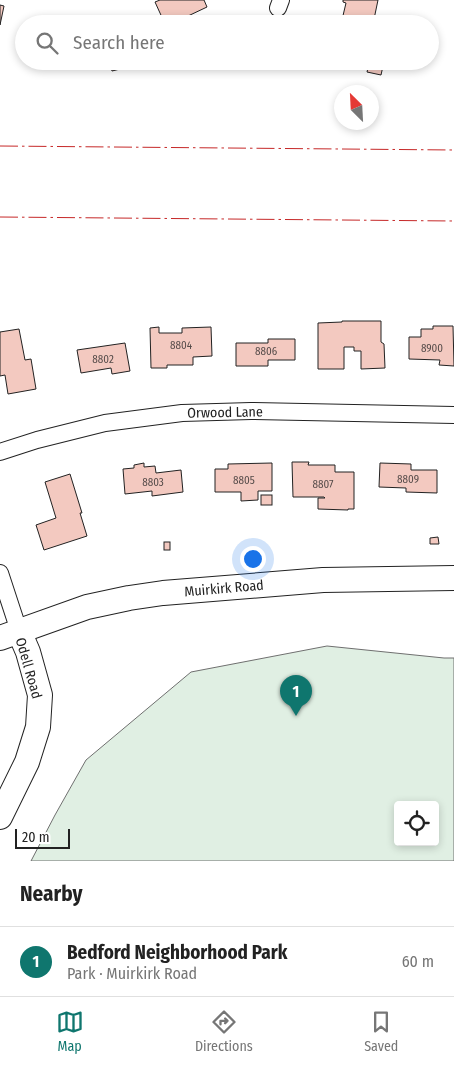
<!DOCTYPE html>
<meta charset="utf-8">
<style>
:root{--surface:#fff;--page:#f6f6f6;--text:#222;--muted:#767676;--line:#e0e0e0;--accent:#0f766e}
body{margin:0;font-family:"Fira Sans Condensed",sans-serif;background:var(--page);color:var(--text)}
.controls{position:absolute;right:15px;bottom:15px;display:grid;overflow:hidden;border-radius:5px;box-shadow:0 2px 8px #0003}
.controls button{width:45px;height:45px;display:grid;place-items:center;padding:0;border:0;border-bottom:1px solid var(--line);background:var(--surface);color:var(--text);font:25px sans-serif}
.compass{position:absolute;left:334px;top:85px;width:45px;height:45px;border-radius:50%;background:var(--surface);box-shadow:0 2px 8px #0003;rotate:336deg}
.scale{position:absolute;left:15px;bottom:12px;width:55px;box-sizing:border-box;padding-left:5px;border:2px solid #222;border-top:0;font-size:14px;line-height:18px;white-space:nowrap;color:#222;-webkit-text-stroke:4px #fff;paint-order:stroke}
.you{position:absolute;left:252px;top:558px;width:18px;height:18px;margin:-12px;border:4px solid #fff;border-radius:50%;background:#1a73e8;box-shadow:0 0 0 8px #1a73e833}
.badge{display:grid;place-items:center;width:32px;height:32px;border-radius:50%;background:var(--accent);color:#fff;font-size:16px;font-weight:700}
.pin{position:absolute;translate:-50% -41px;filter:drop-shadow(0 1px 2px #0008)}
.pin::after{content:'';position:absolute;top:26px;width:18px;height:15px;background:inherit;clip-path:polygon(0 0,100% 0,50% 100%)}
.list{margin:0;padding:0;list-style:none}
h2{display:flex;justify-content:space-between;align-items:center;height:65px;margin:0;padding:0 20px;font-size:21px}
h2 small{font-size:16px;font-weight:400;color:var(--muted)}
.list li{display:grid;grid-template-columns:32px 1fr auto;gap:15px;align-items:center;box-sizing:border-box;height:70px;padding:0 20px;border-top:1px solid var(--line)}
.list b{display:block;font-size:19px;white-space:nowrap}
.list p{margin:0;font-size:16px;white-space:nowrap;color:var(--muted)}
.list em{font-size:16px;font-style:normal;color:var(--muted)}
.icon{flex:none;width:28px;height:28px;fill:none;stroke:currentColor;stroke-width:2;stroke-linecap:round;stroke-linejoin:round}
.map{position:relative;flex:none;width:454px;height:861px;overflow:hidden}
.search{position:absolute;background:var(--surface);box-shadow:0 2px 8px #0003;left:15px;right:15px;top:15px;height:55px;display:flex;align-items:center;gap:12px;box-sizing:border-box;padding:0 18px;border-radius:28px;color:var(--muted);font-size:19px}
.sheet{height:135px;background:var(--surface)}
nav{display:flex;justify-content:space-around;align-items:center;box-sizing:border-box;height:70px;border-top:1px solid var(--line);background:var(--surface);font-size:14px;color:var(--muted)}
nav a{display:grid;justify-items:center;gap:2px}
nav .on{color:var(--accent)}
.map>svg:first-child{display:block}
.green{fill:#e0efe3;stroke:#6f6f6f;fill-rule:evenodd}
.building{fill:#f3c9c0;stroke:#222}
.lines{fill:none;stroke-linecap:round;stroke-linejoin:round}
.street-casing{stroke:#222;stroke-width:18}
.secondary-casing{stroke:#222;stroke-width:26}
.street{stroke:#fff;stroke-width:16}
.secondary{stroke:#fff;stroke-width:24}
.power{stroke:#c62828;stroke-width:1;stroke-dasharray:18 4 2.5 4;stroke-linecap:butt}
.labels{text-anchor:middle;stroke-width:4;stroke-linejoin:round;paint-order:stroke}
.number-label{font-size:11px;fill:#564c4a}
.street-label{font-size:14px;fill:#222;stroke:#fff}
</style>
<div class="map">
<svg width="454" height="861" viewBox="0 0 454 861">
<rect width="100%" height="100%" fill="#fff"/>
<path class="green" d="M327,646l117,12h10v203h-423l24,-46 31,-55 105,-88zM398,805h37v37h-37z"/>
<g class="building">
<path d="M160,0h44l3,7 -19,9 4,8h-27l-10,-22z"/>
<path d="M343,0h35l-5,24h-32l5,-21 -3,-1z"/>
<path d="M0,5l4,1 -4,19z"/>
<path d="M119,61h8l1,6 -16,4 -2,-7z"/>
<path d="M369,64l14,2 -2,9 -14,-3z"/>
<path d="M342,321h39v21l3,2 1,24 -24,1v-18h-7v-4h-10v22h-26v-46l24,-1z"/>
<path d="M433,326h20l1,40 -15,-1 1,-5 -31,-1v-22h12v-8h12z"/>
<path d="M159,327v6h23v-5l29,-1 1,29 -19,1v8h-26v3h-16l-1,-40z"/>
<path d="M19,329l6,31 6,-1 5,30 -28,5 -3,-19 -5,1v-44z"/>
<path d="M268,339h27v21h-27v6h-32v-23h32z"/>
<path d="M125,343l5,28 -18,3 -1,-6 -30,5 -4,-23z"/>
<path d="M292,462h17l-1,3h27v7h19v37h-6v1l-30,-1v-11h7l-1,-1h-31z"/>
<path d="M144,463v4l11,-1 1,7 25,-3 2,22 -31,4v-5l-27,3 -2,-25 11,-1v-3z"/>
<path d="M272,463v28h-14v9l-17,1v-9h-26v-23h13v-5z"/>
<path d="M380,463l31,1v6h26v23l-31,-1v-4l-27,-1z"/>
<path d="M70,474l12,39h-2l7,23 -43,14 -8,-25 20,-7 -11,-36z"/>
<rect x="261" y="495" width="11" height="10"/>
<path d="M438,537l1,7h-9v-6z"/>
<rect x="164" y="542" width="6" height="8"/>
</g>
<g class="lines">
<g class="street-casing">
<g id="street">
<path d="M278,8l3,-8"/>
<path d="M0,452l37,-12 68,-17 77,-10 69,-2 203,4"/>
<path d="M0,573l19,58"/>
</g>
</g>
<g class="secondary-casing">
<g id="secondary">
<path d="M0,638l87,-31 42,-9 34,-5 160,-13 131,-2"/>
<path d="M0,817l27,-55 11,-35 2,-32 -12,-43 -9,-21"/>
</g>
</g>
<use href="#street" class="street"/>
<use href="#secondary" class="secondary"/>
<g class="power">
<path d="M0,146l454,4"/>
<path d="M0,217l454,4"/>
</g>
</g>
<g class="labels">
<g class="number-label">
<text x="181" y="349">8804</text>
<text x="432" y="352">8900</text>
<text x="266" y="355">8806</text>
<text x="103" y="363">8802</text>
<text x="408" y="483">8809</text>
<text x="244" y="484">8805</text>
<text x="153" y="486">8803</text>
<text x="323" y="488">8807</text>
</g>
<g class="street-label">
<text transform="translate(225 412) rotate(-1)" y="5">Orwood Lane</text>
<text transform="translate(224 588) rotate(-5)" y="5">Muirkirk Road</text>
<text transform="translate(29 668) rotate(74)" y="5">Odell Road</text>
</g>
</g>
</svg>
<div class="controls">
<button><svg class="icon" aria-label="locate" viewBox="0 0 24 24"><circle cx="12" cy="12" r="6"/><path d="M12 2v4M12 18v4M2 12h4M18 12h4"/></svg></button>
</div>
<svg class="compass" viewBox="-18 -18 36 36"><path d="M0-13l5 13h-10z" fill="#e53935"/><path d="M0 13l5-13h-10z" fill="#767676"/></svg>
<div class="scale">20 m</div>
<div class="you"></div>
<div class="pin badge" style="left:296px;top:716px">1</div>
<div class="search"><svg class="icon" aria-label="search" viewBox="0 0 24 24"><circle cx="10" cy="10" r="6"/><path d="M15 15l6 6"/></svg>Search here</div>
</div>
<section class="sheet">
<h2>Nearby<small></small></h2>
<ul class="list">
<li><span class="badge">1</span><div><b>Bedford Neighborhood Park</b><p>Park · Muirkirk Road</p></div><em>60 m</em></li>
</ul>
</section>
<nav>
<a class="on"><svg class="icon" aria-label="map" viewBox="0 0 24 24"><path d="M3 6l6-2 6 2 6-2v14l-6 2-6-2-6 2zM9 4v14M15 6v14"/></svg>Map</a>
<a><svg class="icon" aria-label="directions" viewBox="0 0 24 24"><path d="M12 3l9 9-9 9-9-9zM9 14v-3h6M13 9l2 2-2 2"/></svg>Directions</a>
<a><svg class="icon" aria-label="saved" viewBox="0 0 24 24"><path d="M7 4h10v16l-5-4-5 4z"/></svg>Saved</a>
</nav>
